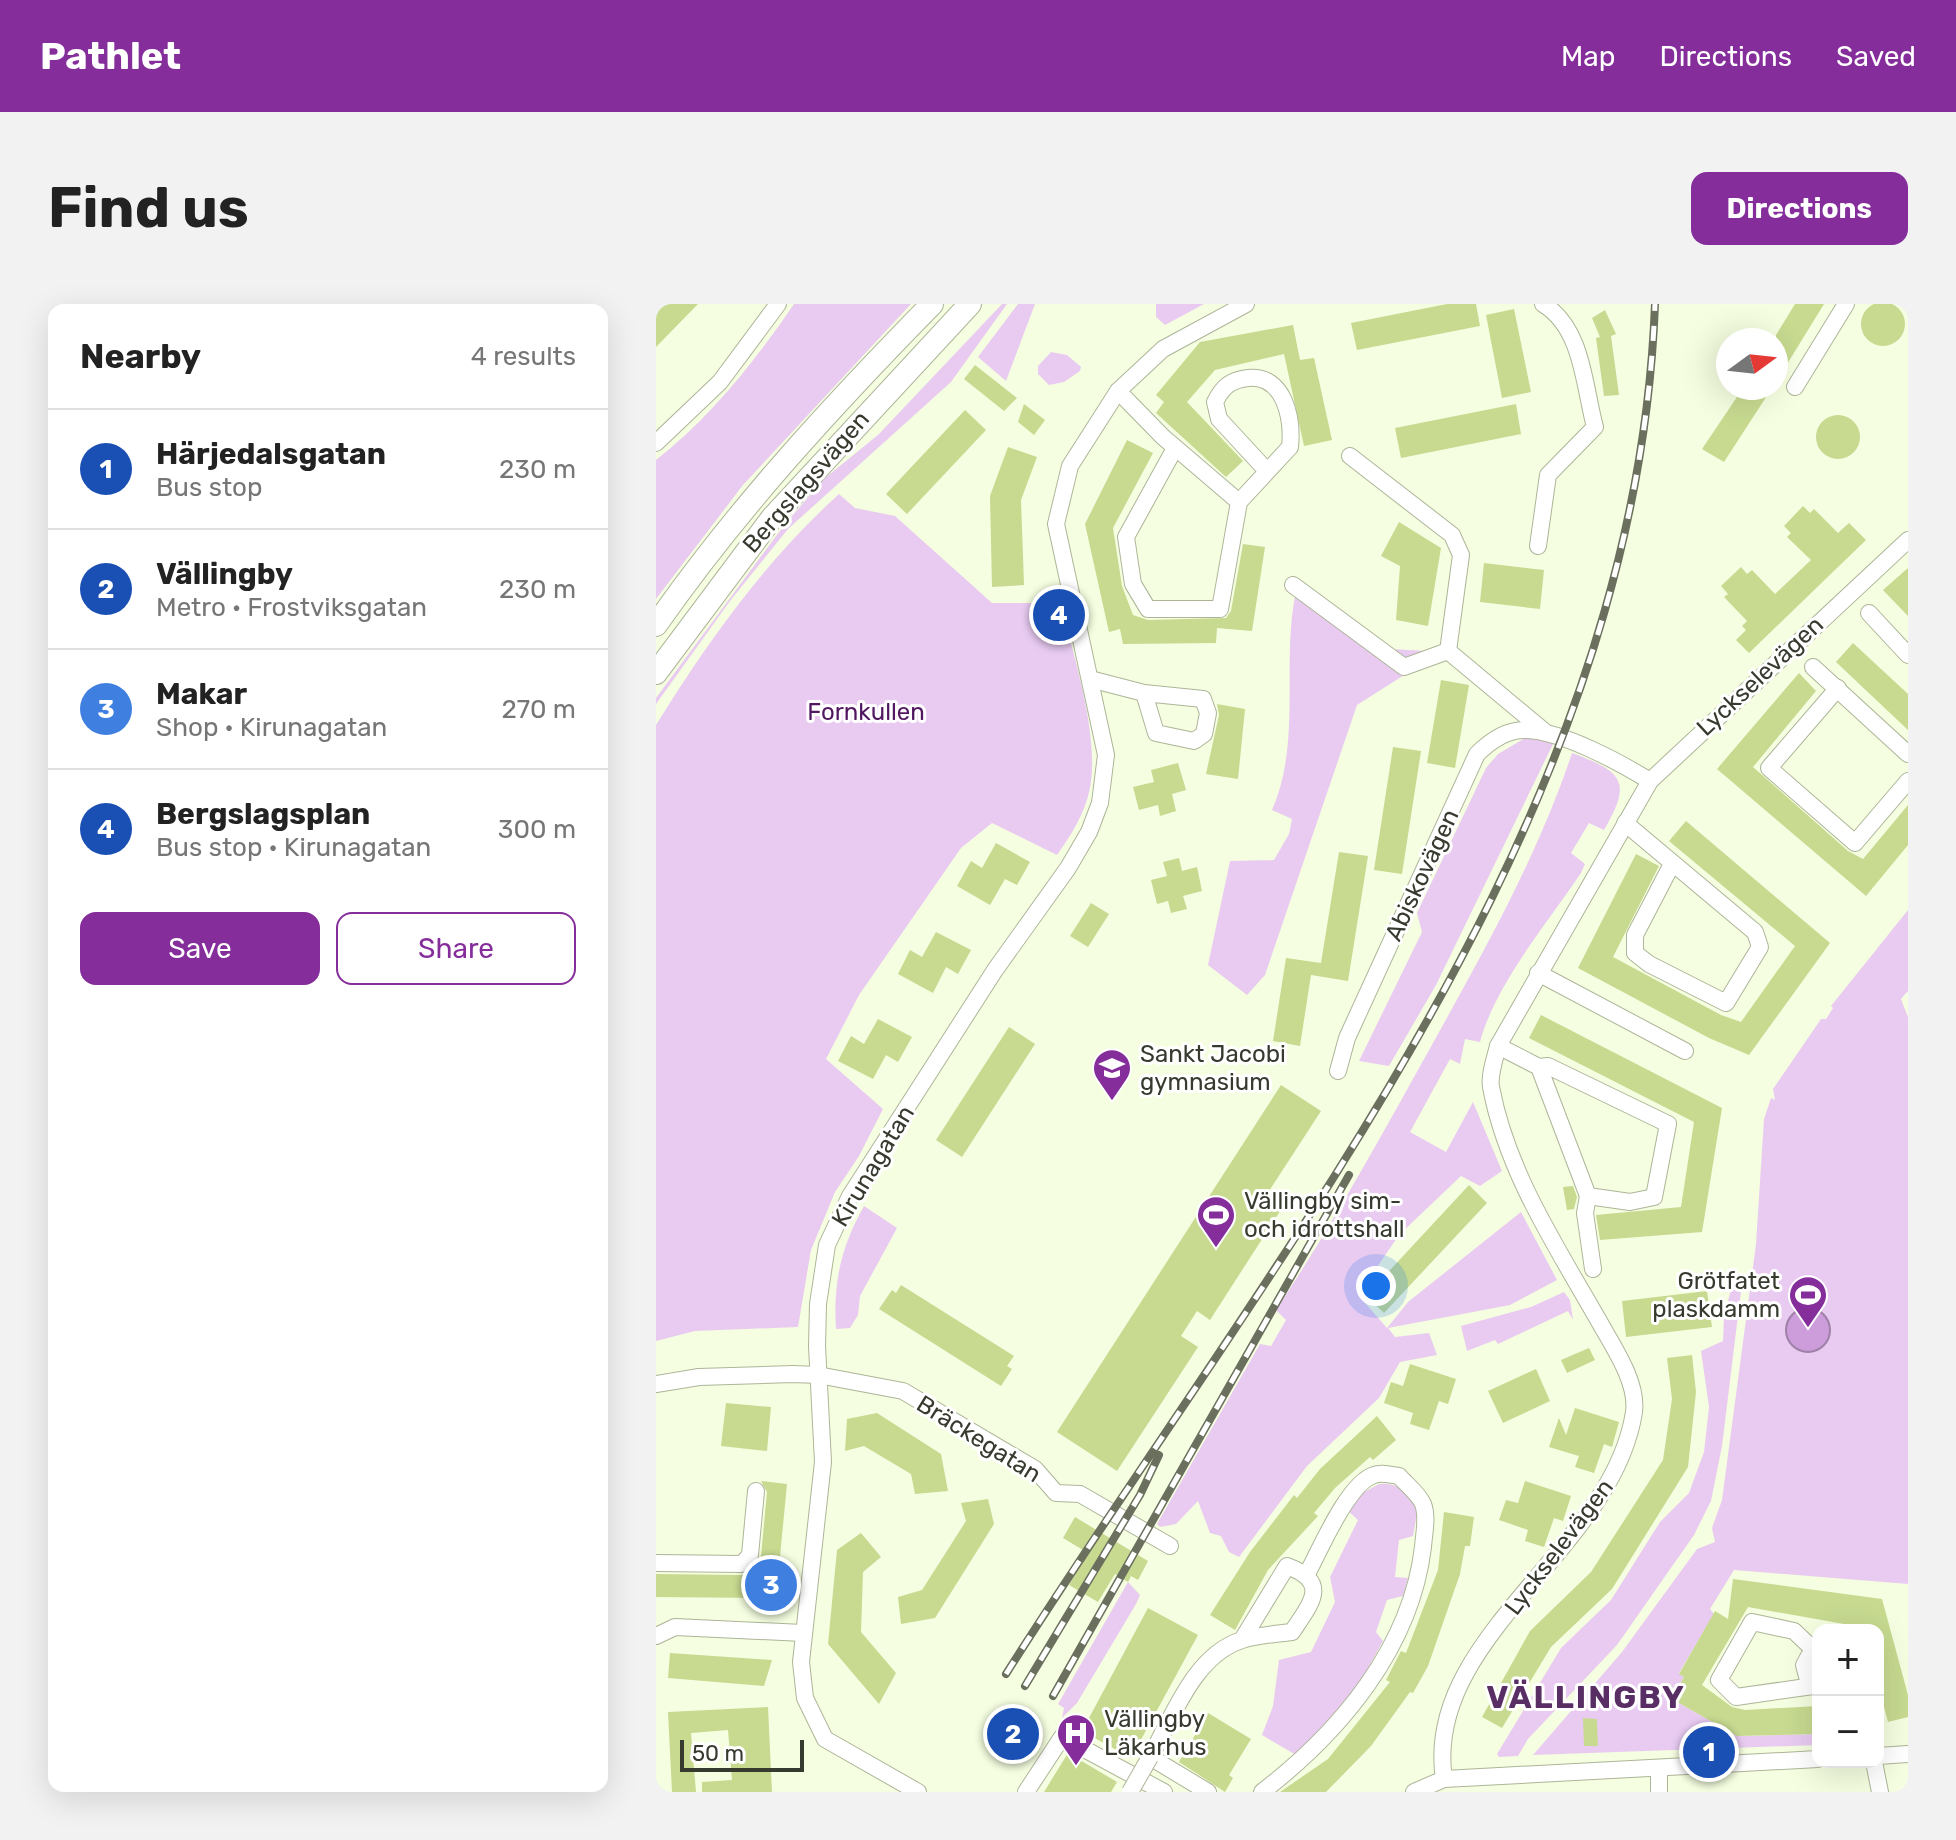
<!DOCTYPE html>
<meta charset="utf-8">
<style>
:root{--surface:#fff;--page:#f2f2f2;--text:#222;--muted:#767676;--line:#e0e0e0;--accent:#842d9b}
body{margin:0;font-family:Rubik,sans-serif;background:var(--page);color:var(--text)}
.controls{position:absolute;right:24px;bottom:24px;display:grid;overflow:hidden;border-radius:16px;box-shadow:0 8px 32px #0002}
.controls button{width:72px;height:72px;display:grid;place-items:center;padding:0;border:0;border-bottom:2px solid var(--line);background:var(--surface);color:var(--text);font:40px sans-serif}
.compass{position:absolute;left:1060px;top:24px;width:72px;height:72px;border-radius:50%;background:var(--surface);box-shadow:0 8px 32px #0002;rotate:75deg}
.scale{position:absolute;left:24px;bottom:20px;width:124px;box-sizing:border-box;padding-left:8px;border:4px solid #373b2f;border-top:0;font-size:22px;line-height:28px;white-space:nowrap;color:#373b2f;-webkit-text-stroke:6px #fff;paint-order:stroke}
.you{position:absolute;left:720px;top:982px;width:28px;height:28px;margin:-20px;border:6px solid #fff;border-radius:50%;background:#1a73e8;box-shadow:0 0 0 12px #1a73e833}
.badge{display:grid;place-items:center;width:52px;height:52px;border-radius:50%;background:var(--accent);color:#fff;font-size:26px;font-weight:700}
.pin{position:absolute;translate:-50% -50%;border:4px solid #fff;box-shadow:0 2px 8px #0006}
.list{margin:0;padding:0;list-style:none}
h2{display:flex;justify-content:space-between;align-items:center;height:104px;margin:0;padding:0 32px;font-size:34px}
h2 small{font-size:26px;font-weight:400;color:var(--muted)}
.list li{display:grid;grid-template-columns:52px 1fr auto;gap:24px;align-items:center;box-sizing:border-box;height:120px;padding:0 32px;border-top:2px solid var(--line)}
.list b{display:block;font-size:30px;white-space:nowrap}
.list p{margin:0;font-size:26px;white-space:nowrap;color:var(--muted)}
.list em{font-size:26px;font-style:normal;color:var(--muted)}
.actions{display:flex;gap:16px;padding:24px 32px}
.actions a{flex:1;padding:18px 0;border:2px solid var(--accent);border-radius:16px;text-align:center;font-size:28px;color:var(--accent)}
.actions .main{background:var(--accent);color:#fff}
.map{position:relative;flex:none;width:1252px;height:1488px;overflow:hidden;border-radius:16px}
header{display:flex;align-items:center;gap:48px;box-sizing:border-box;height:112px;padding:0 40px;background:var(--accent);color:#fff}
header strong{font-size:38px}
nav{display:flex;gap:44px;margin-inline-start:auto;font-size:28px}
.intro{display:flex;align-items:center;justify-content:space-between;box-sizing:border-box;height:192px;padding:0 48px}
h1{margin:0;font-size:56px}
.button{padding:20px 36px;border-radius:16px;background:var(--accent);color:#fff;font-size:28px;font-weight:700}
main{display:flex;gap:48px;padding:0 48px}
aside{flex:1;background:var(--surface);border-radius:16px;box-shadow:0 8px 32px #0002}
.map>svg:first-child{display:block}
.green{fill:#e9cbf2}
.water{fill:#cc9dda;stroke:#9f80a7;stroke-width:2}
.building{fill:#c7da90}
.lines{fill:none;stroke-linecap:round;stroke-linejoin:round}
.minor-casing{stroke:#adb599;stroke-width:18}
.secondary-casing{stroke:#adb599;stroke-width:24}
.minor{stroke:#fff;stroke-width:16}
.secondary{stroke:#fff;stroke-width:22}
.rail-casing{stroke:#6a6f5e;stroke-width:8}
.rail{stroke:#fff;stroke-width:5;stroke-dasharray:15;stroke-linecap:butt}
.minor-bridge-casing{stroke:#adb599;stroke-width:18;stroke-linecap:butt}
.minor-bridge{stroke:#fff;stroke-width:16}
.labels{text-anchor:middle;stroke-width:6;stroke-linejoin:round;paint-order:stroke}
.street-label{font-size:24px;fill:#373b2f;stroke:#fff}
.park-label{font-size:24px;fill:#511760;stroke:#fff}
.poi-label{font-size:24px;fill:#373b2f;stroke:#fff;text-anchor:start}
.district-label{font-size:32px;font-weight:bold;letter-spacing:2px;fill:#582e64;stroke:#fff}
</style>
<header>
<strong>Pathlet</strong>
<nav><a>Map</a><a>Directions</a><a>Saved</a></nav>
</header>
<div class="intro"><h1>Find us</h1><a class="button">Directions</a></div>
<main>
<aside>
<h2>Nearby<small>4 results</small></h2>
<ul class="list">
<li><span class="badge" style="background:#1a4fb4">1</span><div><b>Härjedalsgatan</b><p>Bus stop</p></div><em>230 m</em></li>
<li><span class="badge" style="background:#1a4fb4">2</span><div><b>Vällingby</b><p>Metro · Frostviksgatan</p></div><em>230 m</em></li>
<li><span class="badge" style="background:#3f7fe0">3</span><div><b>Makar</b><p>Shop · Kirunagatan</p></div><em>270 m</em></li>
<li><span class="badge" style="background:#1a4fb4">4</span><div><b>Bergslagsplan</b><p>Bus stop · Kirunagatan</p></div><em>300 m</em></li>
</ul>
<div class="actions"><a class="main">Save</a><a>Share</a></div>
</aside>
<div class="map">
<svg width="1252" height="1488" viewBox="0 0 1252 1488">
<rect width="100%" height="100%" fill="#f5fee0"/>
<g class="green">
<path d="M138,0h117l-168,181 -87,114v-139c55,-43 99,-99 138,-156z"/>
<path d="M346,0h5l-56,78 -163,147 -58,72 -74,103v-6l129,-174 40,-46 53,-43z"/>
<path d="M362,0h17l-29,77 -28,-24z"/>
<path d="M500,0h48l-39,21 -9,-8z"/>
<path d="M395,48l16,3 14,12 -1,4 -16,11 -15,3 -11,-11v-8z"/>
<path d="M183,190l16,14 40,8 97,87h69c12,53 39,132 29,185 -5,25 -18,46 -33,67l-65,-32 -31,25 -102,147 -33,64 57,50 -24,47 -24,36 -24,58 -13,77 -103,4 -39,10v-616c52,-84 110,-165 183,-231z"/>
<path d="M643,275l39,34 52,36 36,2 -17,21 -52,33 -92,270 -18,20 -39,-30 22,-104 44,-1 15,-26 3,-15 -20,-9c32,-73 6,-155 27,-231z"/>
<path d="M869,434l29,4 -118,243 -47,81 -30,-5 63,-129 -5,-19 69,-145 12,-14z"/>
<path d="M916,449c52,19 60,29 32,77l-15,-7 -18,30 14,11 -4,9c-33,49 -86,112 -101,169l-15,-3 -5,25 -10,-5 -40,73 36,20 27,-50 29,69 -22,15 -19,-10 -62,59 -41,60 29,33 21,-26 113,-90 36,68 -47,25 -122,23 7,9 34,-4 8,22 -37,7 -21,36 -72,68 -68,91 -10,-5 -8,-16 -11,-3 -12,-32 -22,23 -16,3 -3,-3 103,-180 11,2 15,-26 -10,-10c57,-86 107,-177 157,-267 52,-94 105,-188 139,-290z"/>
<path d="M1252,606v81l-7,8 7,18v567l-174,-14 -24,39 4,5 -35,59 5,4 -12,22 65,37 81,-2v11l-285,10 89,-103 75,-103 18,-7 -3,-14 10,-28 34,-256 8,-125 7,-21 4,2 -2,-11 48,-70h5l7,-11 -2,-2z"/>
<path d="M208,902l33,22 -37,68 -2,19 -8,13 -14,1c-3,-47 5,-82 28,-123z"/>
<path d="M1077,978l9,1 -20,163 -11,55 -17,34 -77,110 -89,94 -10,17 -19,1 -2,-3 64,-106 50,-48 49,-78 29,-29 15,-41 5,-45 -8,-56 22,-10 1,-25z"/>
<path d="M908,988l6,8 3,20 -5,-9 -70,33 -3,-4 -28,11 -6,-25 70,-19z"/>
<path d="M723,1180c19,-2 29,9 39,24l-5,28 -14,4 -4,37 13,1 -5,18 -16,4 -11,32 7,9 -27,49 -33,40 -27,25 -34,-20 11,-29 6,-46 32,-8 24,-50 -5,-25 28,-57 -10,-9 11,-16z"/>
<path d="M472,1278l12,13 -4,9 -59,99 -15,15 2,-10 -6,-4z"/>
</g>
<circle class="water" cx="1152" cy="1026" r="22"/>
<g class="building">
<circle cx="1227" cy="20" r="22"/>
<path d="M0,0h42l-42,43z"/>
<path d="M791,0h29l4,22 -123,24 -6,-27z"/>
<path d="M1139,0h29l-48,78v-47z"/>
<path d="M858,5l17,83 -29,6 -16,-83z"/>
<path d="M949,6l11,24 -5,2 8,59 -15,1 -8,-58 4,-1 -8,-19z"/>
<path d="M637,21l7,35 14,-2 18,82 -28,6 -20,-92 -69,16 -28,32 56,59 -17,16 -70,-64 8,-11 -8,-7 44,-53z"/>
<path d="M319,61l42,33 -13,13 -40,-32z"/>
<path d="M1087,84h29l-48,74 -22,-13z"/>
<path d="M368,100l21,16 -11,15 -16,-13z"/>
<path d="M860,100l5,30 -120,24 -6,-30z"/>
<path d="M309,106l21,20 -79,84 -21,-20z"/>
<circle cx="1182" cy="133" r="22"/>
<path d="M471,136l26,13 -40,75 9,58 11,29 15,5 78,-2 5,-7 12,-67 22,3 -13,84 -35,-3 -1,15 -93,1 -3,-15 -11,3 -24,-108z"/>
<path d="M352,143l29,10 -16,43 3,85 -32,2 -2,-91z"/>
<path d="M1147,202l7,7 4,-4 24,24 11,-10 17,17 -117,113 -13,-13 10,-10 -4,-4 5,-5 -23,-24 4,-3 -7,-8 20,-19 6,7 5,-4 23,24 36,-34 -24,-23 4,-4 -7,-7z"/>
<path d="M743,218l42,26 -13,78 -32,-6 4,-54 -19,-10z"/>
<path d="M828,259l60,7 -4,39 -60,-7z"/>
<path d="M1252,264v48l-25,-26z"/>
<path d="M1197,339l55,51v36l-72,-68z"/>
<path d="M1143,369l17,18 -63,76 95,84 15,8 45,-54v40l-42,51 -149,-127z"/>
<path d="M785,376l28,5 -14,83 -28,-5z"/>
<path d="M561,400l28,5 -7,70 -32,-5 13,-59z"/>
<path d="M737,443l28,4 -19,123 -28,-4z"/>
<path d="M522,459l8,27 -14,4 4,17 -16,5 -2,-11 -19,5 -6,-23 21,-5 -3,-12z"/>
<path d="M1030,517l144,122 -81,112 -40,-17 -131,-70 58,-114 23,12 -46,91 108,58 20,7 54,-76 -126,-105z"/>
<path d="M340,539l34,19 -13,23 -12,-6 -15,26 -33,-19 14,-25 11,7z"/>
<path d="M683,548l29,4 -20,125 -37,-6 -11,71 -27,-5 13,-83 35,5z"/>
<path d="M523,554l3,13 15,-4 5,24 -19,5 4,13 -16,4 -3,-12 -11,3 -6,-24 16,-4 -4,-14z"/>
<path d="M435,599l18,11 -21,33 -18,-11z"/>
<path d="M280,628l35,18 -13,24 -12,-7 -13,26 -35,-19 12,-24 12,7z"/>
<path d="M885,711l181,93 -20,124 -102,8 -4,-25 85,-8 13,-85 -165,-84z"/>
<path d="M222,715l34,18 -14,25 -12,-7 -13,24 -35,-18 13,-25 13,8z"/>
<path d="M353,723l26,17 -73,113 -26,-17z"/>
<path d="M625,781l40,26 -54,83 17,11 -74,115 -13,-9 -16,25 17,11 -81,124 -60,-39z"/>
<path d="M813,881l18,18 -103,110 -18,-17z"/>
<path d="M917,882l4,11 -3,12 -7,1 -4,-23z"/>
<path d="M245,981l113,71 -7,10 5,3 -11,17 -122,-77 13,-19 4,3z"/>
<path d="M1051,987l5,36 -86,10 -4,-36z"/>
<path d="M933,1044l6,12 -28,13 -6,-13z"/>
<path d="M1036,1051l4,37 -8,75 -76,122 -61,58 -49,81 -20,-11 48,-86 61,-59 72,-112 9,-61 -5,-41z"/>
<path d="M754,1060l46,15 -8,25 -9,-3 -10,29 -19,-6 3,-11 -29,-10 7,-21 12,4z"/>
<path d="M880,1065l14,32 -47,22 -15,-32z"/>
<path d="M70,1099l45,4 -4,44 -46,-5z"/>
<path d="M919,1104l44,14 -7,25 -8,-3 -10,29 -19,-6 4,-11 -30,-9 10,-29 7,17z"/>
<path d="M221,1109l64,41 7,37 -33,3 -4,-20 -47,-28 -19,5 2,-32z"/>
<path d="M721,1112l19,24 -23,20 -3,-3 -35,31 -21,25 4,3 -50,54 -33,60 -25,-15 40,-63 44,-57 3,3 23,-29z"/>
<path d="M105,1177l26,3 -11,114 -120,-1v-23l86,1 11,-5 8,-14 6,-64z"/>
<path d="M869,1177l46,15 -8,25 -9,-3 -10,29 -19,-6 3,-11 -29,-10 7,-20 12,3z"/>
<path d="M332,1195l6,25 -59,94 -34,6 -3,-27 24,-7 44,-69 -5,-18z"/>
<path d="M788,1208l30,5 -4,29h-5l-5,28 -32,92 -15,27 -3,-1 -39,54 -45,46h-46l48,-33 62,-77 -4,-2 15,-29 5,2 32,-83z"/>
<path d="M419,1213l73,44 -10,19 -7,-4 -3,6 -13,-8 -17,28 -29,-17 19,-32 -25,-15z"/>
<path d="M205,1229l20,24 -18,15 -2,60 35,41 -17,31 -51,-60 9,-94z"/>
<path d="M1077,1275l149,20 26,96v22l-20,5 -10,-38v-54l-130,-23 -46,78 30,22 13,3 73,-4v28l-81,2 -65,-37 12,-22 -5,-3 36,-63 13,8z"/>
<path d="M492,1304l50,27 -67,123 -49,-27z"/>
<path d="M14,1349l102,7 -8,26 -96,-8z"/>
<path d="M112,1403l4,85h-70v-10l30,-2 -4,-50 -37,3 5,59h-24l-4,-80z"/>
<path d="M552,1409l43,26 -22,36 4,3 -8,14 -46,-30z"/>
<path d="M927,1414l14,1 1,27h-14z"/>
<path d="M412,1449l49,29 -6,10h-67z"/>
</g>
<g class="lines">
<g class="minor-casing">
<g id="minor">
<path d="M1139,83l51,-83"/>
<path d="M462,87l45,46 76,65 51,-55c3,-29 -6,-73 -42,-69 -17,2 -25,8 -33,24l4,17 48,52"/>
<path d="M0,139l64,-61 58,-78"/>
<path d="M519,144l-49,89 7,47 15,25h72l19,-107"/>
<path d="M882,242l10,-71 47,-48c-11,-40 -12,-99 -52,-123"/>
<path d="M637,281l111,82 44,-16 13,-96 -9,-20 -102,-79"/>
<path d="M1213,309l39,42"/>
<path d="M792,347l97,81"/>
<path d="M1157,363l95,87"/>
<path d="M434,375l54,14 59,6 5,14 -4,21 -10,7 -38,-8 -12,-40"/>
<path d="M1182,384l-69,80 86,75 53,-62"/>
<path d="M969,519l130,109 5,15 -34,56 -77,-39 -14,-11v-18l37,-71"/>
<path d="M882,669l147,78"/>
<path d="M842,742l41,21 49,129 42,6 24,-5 14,-73 -120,-58 -9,1"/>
<path d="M682,767l9,-33 130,-284c14,-14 30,-25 50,-24 37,2 92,32 123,51"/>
<path d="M932,892l-3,17 8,56"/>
<path d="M0,1080l43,-7 94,-3 25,1 85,16 132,78 21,24 24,1 90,52"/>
<path d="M0,1259l86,1 8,-9 6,-64"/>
<path d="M0,1332l19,-9 128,6"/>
<path d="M1162,1348l-9,4 -5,9 5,19 9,4"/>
<path d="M1157,1382l-77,11 -17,-17 33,-58 42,9 22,21"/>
<path d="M1222,1452l30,-2"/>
<path d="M1218,1458l6,30"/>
<path d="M1003,1464v24"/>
<path d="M788,1475c-22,-142 169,-229 190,-367 4,-29 -20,-64 -34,-89 -42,-74 -93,-150 -109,-236 -2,-12 4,-29 7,-41l152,-265 258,-241"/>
<path d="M262,1488l-93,-53 -20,-41 -4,-36 22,-200 -6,-116 1,-42 9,-59 23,-49 145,-226 73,-102 21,-36 11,-29 6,-48 -50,-231 14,-58 48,-75 45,-42 83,-45"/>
<path d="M370,1488l36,-55 102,55"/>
<path d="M552,1488l-58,-35c23,-40 44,-102 92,-117 16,-5 34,-6 50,-8 20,-30 38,-50 -5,-66l-45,74"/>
<path d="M606,1488c78,-60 149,-144 161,-245 1,-14 5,-30 0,-43 -4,-10 -17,-20 -24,-28 -8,-1 -18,-4 -25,-1 -26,8 -54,75 -67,99"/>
<path d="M758,1488l30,-13 374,-20"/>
</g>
</g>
<g class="secondary-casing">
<g id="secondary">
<path d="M0,321c81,-116 177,-220 276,-321"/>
<path d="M0,369l116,-155 198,-214"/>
</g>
</g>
<use href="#minor" class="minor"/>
<use href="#secondary" class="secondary"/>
<g class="rail-casing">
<g id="rail">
<path d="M350,1370c268,-424 629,-844 649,-1370"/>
<path d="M369,1382l115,-191 19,-40"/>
<path d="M397,1392l296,-521"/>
</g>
</g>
<use href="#rail" class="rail"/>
<g class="minor-bridge-casing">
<path id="minor-bridge" d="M474,1488l20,-35"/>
</g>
<use href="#minor-bridge" class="minor-bridge"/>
</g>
<defs>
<g id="school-pin" transform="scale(2)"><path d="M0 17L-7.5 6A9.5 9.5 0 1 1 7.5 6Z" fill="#842d9b" stroke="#fff"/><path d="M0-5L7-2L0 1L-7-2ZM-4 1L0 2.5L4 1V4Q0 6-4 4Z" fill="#fff"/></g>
<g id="stadium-pin" transform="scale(2)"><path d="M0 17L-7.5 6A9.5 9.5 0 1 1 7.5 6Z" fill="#842d9b" stroke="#fff"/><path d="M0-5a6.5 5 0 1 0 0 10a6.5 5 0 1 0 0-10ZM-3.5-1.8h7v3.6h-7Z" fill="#fff"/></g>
<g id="hospital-pin" transform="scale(2)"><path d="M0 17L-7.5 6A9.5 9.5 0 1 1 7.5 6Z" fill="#842d9b" stroke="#fff"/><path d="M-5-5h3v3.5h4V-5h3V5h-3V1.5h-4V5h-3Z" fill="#fff"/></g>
</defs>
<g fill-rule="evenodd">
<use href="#school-pin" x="456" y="764"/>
<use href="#stadium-pin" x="560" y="911"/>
<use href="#stadium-pin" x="1152" y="991"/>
<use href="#hospital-pin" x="420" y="1429"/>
</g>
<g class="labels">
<g class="street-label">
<text transform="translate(150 178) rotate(-49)" y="8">Bergslagsvägen</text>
<text transform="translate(1104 372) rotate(-43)" y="8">Lyckselevägen</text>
<text transform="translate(766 571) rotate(-65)" y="8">Abiskovägen</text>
<text transform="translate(217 862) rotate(-59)" y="8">Kirunagatan</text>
<text transform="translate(323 1135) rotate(32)" y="8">Bräckegatan</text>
<text transform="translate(903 1243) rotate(-53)" y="8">Lyckselevägen</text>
</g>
<g class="park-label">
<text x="210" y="416">Fornkullen</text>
</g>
<g class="poi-label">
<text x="484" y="758">Sankt Jacobi<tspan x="484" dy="28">gymnasium</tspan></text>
<text x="588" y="905">Vällingby sim-<tspan x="588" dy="28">och idrottshall</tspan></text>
<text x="1124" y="985" text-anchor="end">Grötfatet<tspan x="1124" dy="28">plaskdamm</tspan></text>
<text x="448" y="1423">Vällingby<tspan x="448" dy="28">Läkarhus</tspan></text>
</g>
<g class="district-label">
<text x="930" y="1404">VÄLLINGBY</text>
</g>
</g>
</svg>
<div class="controls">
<button>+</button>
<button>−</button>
</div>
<svg class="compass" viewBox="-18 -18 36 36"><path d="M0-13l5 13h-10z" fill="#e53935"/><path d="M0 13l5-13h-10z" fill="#767676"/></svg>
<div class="scale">50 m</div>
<div class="you"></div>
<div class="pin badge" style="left:1053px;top:1448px;background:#1a4fb4">1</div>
<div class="pin badge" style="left:357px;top:1430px;background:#1a4fb4">2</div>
<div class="pin badge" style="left:115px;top:1281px;background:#3f7fe0">3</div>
<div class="pin badge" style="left:403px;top:311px;background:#1a4fb4">4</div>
</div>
</main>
